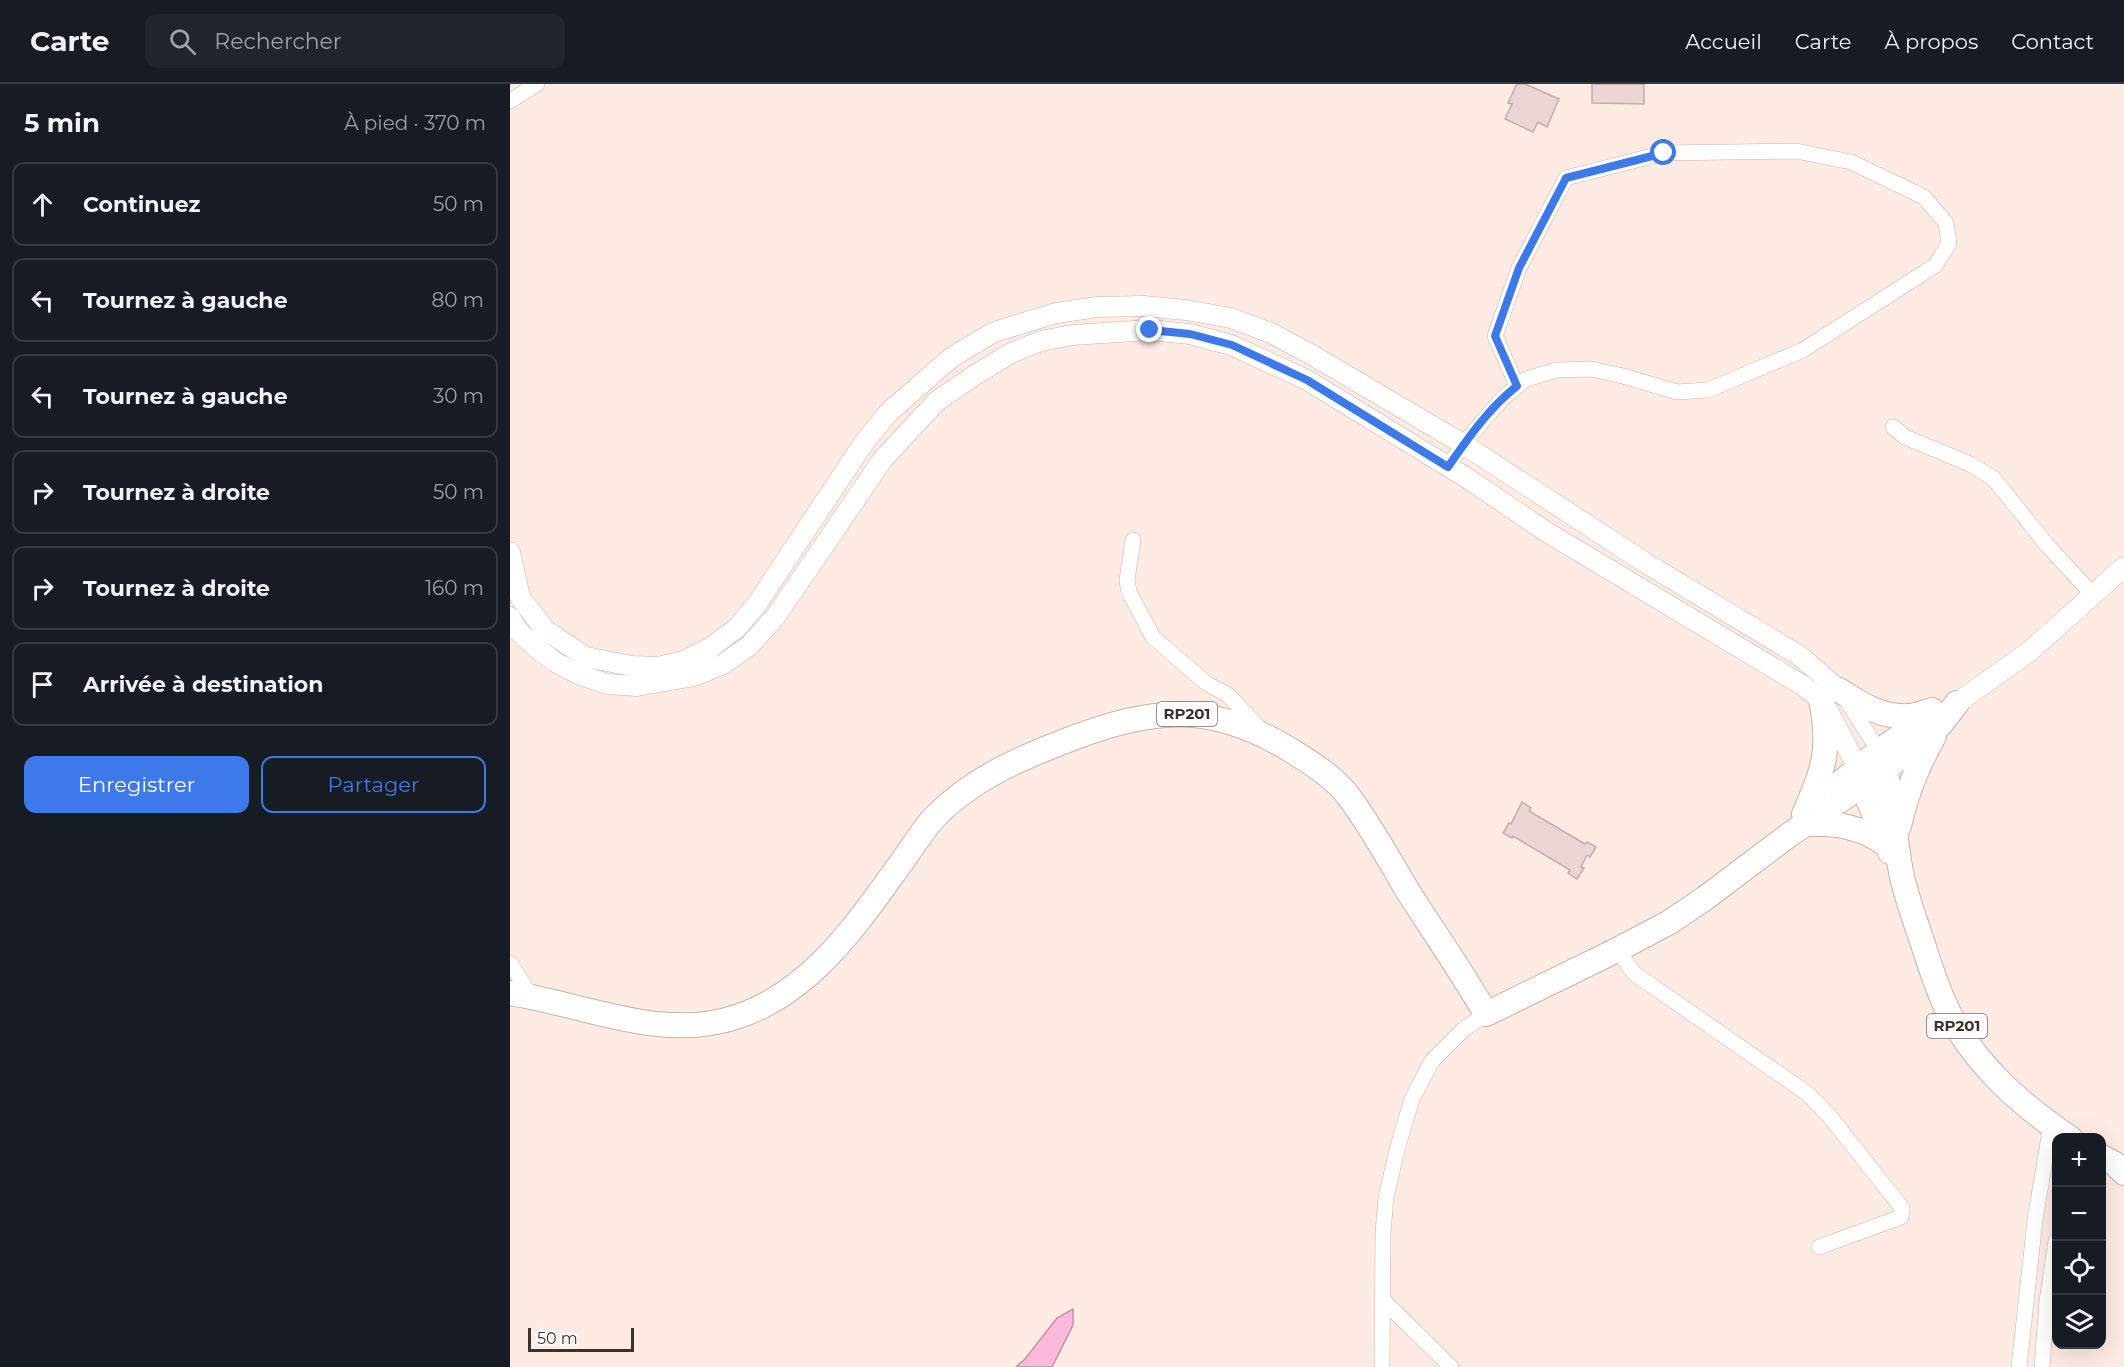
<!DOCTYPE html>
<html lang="fr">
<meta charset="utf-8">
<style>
:root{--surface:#171b24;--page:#20242c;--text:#f1f3f6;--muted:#9ea1a6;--line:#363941;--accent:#3d79e8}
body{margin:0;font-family:Montserrat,sans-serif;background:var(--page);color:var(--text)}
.controls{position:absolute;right:18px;bottom:18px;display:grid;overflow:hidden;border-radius:12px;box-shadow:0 6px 24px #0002}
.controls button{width:54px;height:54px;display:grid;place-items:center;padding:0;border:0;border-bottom:2px solid var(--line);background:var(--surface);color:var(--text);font:30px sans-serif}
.scale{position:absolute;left:18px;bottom:15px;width:106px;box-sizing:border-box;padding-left:6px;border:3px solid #3b322e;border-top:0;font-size:16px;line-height:21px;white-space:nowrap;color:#3b322e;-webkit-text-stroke:4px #fdfdfd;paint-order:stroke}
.stop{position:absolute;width:18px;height:18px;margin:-14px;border:4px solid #3d79e8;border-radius:50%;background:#fff}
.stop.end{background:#3d79e8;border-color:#fff;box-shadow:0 2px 6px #0008}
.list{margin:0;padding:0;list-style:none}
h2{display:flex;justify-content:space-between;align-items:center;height:78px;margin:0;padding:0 24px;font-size:26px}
h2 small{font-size:20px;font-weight:400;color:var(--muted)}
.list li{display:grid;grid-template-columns:39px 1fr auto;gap:18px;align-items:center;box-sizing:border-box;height:84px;margin:0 12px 12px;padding:0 12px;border:2px solid var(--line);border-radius:12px}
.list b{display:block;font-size:22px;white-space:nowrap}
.list em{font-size:20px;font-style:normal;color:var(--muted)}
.actions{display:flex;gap:12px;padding:18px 24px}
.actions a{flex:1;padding:14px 0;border:2px solid var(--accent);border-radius:12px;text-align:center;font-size:21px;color:var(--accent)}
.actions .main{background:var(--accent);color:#fff}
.icon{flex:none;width:33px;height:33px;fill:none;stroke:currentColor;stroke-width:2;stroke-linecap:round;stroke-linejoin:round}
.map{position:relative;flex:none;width:1614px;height:1283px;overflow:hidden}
header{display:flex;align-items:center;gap:36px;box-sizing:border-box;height:84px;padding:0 30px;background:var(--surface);border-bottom:2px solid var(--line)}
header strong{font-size:28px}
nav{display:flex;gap:33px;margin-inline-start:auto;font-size:21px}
.search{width:420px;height:54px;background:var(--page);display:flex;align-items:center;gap:15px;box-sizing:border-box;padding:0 21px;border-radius:12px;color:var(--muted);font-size:22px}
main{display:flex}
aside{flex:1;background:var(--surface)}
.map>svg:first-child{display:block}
.water{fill:#fbbadb;stroke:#c191a7;stroke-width:1.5}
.building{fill:#edd4d5;stroke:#c4abac;stroke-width:1.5}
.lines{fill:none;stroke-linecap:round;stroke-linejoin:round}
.minor-casing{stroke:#c8b2a9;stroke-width:16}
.tertiary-casing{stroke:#c8b2a9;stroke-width:21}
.primary-casing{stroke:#c8b2a9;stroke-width:26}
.minor{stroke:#fff;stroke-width:15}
.tertiary{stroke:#fff;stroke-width:20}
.primary{stroke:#fff;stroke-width:24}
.route{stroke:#3d79e8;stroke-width:8}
.labels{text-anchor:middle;stroke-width:6;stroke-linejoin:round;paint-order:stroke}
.shield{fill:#fdfdfd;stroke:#756f6c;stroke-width:1.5}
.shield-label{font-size:15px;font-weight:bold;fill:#3b322e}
</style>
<header>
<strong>Carte</strong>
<div class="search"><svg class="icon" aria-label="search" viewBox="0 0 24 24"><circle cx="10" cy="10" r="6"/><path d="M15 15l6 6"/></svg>Rechercher</div>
<nav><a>Accueil</a><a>Carte</a><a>À propos</a><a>Contact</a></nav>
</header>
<main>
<aside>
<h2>5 min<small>À pied · 370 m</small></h2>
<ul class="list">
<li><svg class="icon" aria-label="ahead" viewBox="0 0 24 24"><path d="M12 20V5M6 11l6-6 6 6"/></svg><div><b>Continuez</b></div><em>50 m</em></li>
<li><svg class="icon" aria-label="left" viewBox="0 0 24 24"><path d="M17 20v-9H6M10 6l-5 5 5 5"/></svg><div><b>Tournez à gauche</b></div><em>80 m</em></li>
<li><svg class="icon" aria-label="left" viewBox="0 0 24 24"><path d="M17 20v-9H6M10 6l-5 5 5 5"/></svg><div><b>Tournez à gauche</b></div><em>30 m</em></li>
<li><svg class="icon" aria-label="right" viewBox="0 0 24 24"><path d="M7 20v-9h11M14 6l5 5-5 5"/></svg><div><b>Tournez à droite</b></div><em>50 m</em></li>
<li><svg class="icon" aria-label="right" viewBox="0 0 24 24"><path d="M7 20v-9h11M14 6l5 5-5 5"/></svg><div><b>Tournez à droite</b></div><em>160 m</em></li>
<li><svg class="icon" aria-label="arrive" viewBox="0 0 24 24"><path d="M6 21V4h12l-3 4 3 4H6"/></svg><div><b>Arrivée à destination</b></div></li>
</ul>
<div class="actions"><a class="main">Enregistrer</a><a>Partager</a></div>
</aside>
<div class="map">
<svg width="1614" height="1283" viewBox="0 0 1614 1283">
<rect width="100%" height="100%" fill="#feece4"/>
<path class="water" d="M563,1225v16l-21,42h-36l9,-8 32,-41z"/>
<g class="building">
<path d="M1007,0h8l34,15 -12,28 -9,-5 -5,10 -28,-13 7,-15 -4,-1z"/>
<path d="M1082,0h52v20l-52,-1z"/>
<path d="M1012,718l9,6 -2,3 56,33 2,-2 9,5 -6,10 -3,-2 -6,12 3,1 -7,11 -9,-6 2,-3 -57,-34 -1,2 -9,-5 6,-10 2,1z"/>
</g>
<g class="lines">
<g class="minor-casing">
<g id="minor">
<path d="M0,17l27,-17"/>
<path d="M1383,343l12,10 65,27 23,14 54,67 47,51"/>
<path d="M938,383l15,-23 26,-30 15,-17 22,-18 31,-9 34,-1 32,7 54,16 31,-2 95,-40 133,-85 13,-22 -3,-20 -22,-26 -73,-35 -55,-11 -132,2 -98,25 -47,90 -24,68 22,50"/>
<path d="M623,456l-6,40 2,12 24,45 53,46 22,12 32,34"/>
<path d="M1335,614l34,53"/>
<path d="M1107,866l18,24 173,120 23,24 71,90 -1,9 -82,30"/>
<path d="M0,879l21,33"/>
<path d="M873,1216l68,67"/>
<path d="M872,1283l1,-134 3,-36 12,-51 14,-47 20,-38 32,-32 22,-15"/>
<path d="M1509,1283l16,-147 16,-95"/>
<path d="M1532,1283l5,-66 9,-60"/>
</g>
</g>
<g class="tertiary-casing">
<g id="tertiary">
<path d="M0,468l10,45 25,33 41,27 46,9 26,1 26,-6 26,-13 27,-20 20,-24 106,-160 26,-32 63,-55 42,-25 62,-19 41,-6 46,-1 43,4 45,8 40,15 41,22 151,89 181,118 156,94 39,34"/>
<path d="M0,533l7,13 21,19 17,13 23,12 29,10 30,2 57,-10 29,-12 26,-18 27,-30 107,-157 54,-58 38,-26 36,-22 30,-12 31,-6 78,-5 40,4 41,11 76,35 160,98 78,53 257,154 19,15 6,9 31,59"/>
<path d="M1447,619l73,-52 94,-84"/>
</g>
</g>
<g class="primary-casing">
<g id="primary">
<path d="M1329,606c22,14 42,28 70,26 7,0 15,-4 23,-6"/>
<path d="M1369,667c15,40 14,84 23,126 5,20 12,41 19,61 8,24 15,49 27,73 27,54 73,94 122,127"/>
<path d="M1348,686l4,15 28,67"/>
<path d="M1324,704l45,-37 42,-29"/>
<path d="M1294,730c20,-44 27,-65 17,-114"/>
<path d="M1297,740c30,-1 55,3 80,21"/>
<path d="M1389,742c8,-35 18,-59 35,-90"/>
<path d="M0,909c73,11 152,49 226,24 75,-24 121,-93 165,-154 11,-15 21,-32 33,-45 38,-40 89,-61 139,-80 82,-32 142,-35 219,13 19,12 40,25 54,42 24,31 43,67 63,100 26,41 53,79 77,121l131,-64 53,-28 34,-23 85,-64 97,-66 55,-45 16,-21"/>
<path d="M1592,1073l13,7 9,9"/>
</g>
</g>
<use href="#minor" class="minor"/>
<use href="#tertiary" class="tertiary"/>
<use href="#primary" class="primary"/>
</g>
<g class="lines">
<path class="route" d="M640,246l40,4 42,11 75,35 141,87c20,-29 41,-59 69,-81l-22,-50 24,-68 47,-90 98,-25"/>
</g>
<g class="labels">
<g class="shield">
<rect x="647" y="618" width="60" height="24" rx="4.5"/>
<rect x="1417" y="930" width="60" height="24" rx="4.5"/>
</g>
<g class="shield-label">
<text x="677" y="635">RP201</text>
<text x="1447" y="947">RP201</text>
</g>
</g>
</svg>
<div class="controls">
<button>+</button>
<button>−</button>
<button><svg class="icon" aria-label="locate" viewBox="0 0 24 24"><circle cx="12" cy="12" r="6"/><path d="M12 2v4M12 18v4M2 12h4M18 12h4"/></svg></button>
<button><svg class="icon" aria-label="layers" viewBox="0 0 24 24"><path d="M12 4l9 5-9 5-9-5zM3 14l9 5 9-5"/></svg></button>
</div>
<div class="scale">50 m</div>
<div class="stop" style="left:1154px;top:69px"></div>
<div class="stop end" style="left:640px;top:246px"></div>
</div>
</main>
